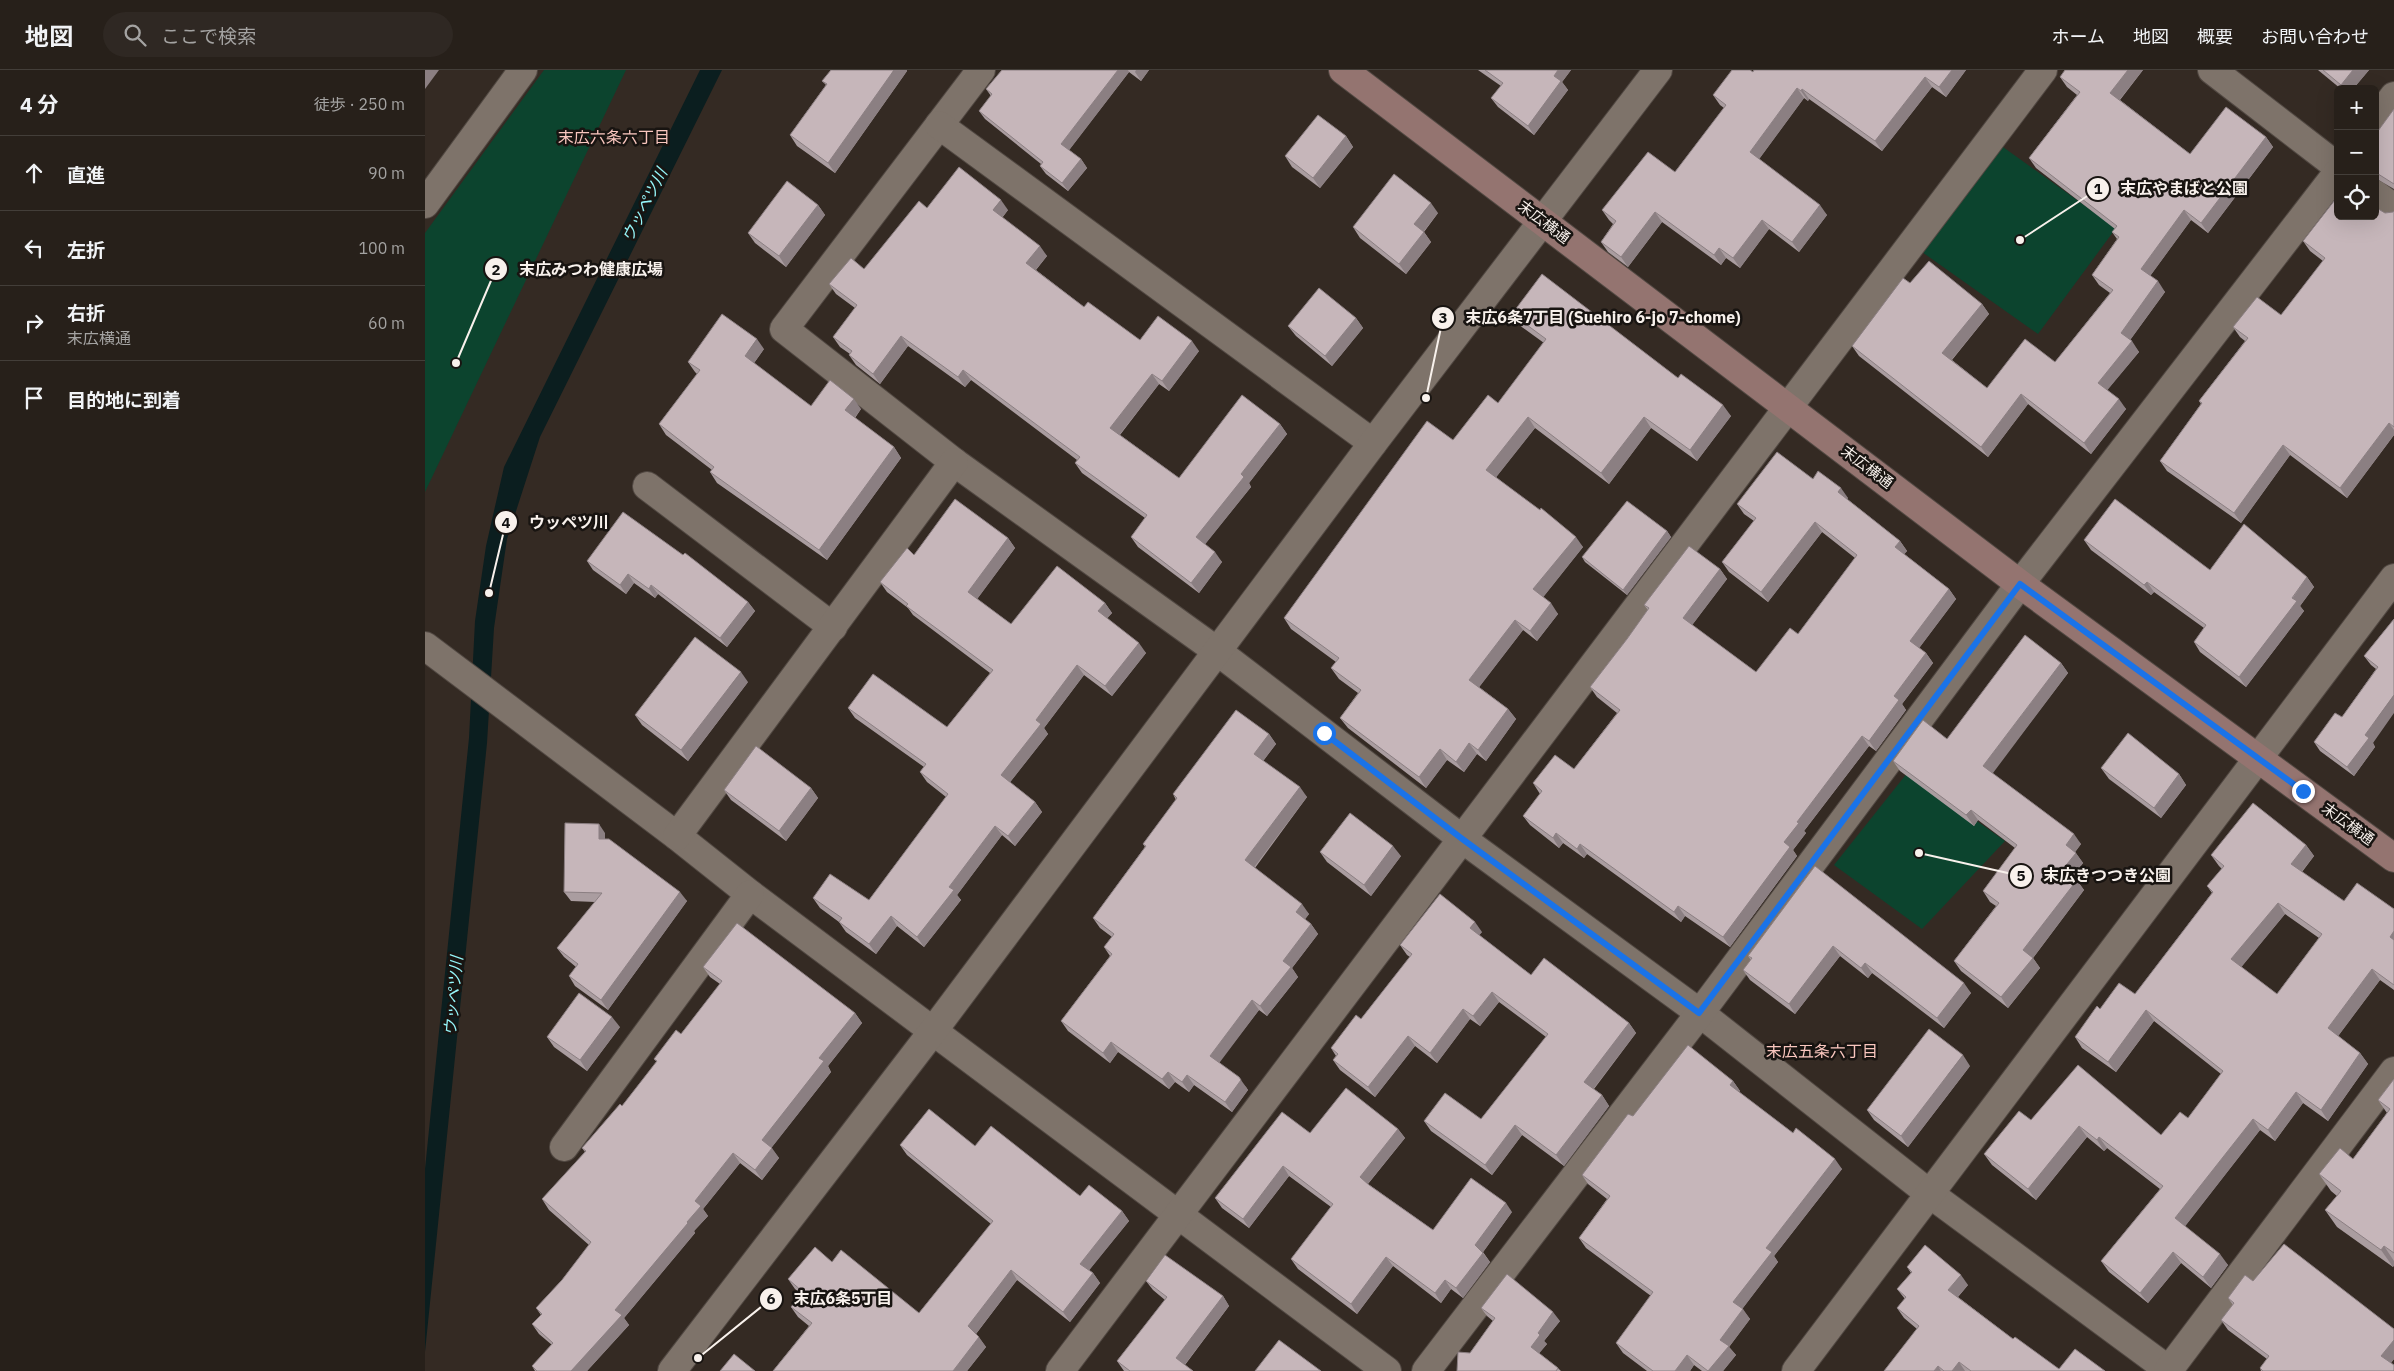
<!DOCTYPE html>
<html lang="ja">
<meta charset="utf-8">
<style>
:root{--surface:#27201a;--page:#2f2823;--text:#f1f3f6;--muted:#a4a3a2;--line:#433e39}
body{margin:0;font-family:"IBM Plex Sans","Noto Sans JP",sans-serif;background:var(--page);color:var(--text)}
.controls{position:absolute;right:15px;top:15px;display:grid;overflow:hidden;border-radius:8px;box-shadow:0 5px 20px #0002}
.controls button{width:45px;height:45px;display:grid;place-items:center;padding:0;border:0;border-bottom:1px solid var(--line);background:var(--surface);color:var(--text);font:25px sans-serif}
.stop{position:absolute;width:15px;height:15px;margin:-11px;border:4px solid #1a73e8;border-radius:50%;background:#fff}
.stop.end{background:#1a73e8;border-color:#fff;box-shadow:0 1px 5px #0008}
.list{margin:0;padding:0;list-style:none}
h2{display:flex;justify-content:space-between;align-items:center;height:65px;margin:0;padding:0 20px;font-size:21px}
h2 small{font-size:16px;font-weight:400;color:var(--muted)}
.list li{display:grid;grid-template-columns:32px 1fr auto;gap:15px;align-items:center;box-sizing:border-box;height:75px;padding:0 20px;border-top:1px solid var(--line)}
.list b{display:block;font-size:19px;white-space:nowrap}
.list p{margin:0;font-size:16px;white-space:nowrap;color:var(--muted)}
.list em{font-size:16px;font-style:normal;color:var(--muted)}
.icon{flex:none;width:28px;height:28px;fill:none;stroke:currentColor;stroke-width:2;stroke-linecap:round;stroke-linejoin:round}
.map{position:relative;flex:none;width:1969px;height:1301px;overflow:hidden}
header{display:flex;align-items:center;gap:30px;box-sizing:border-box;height:70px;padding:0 25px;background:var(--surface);border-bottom:1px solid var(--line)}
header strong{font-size:24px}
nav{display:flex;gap:28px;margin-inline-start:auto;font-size:18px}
.search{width:350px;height:45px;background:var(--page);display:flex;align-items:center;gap:12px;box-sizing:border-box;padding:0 18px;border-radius:28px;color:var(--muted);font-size:19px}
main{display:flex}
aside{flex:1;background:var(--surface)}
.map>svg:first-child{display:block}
.green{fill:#0c442e}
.water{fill:#0b1e1f}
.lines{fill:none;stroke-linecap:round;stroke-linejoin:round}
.street-casing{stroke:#514842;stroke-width:30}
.secondary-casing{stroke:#514842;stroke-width:30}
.street{stroke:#7e736a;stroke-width:28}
.secondary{stroke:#947470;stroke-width:28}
.wall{fill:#aa9da0;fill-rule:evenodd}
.shaded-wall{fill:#8b7f82}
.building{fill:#c6b6ba;stroke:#8b7f82;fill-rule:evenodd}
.route{stroke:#1a73e8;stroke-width:6}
.labels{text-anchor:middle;stroke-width:5;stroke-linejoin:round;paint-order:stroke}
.street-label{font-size:15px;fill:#f8f1ec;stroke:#181411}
.neighbourhood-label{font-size:16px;fill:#f9c6be;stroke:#181411}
.water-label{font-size:16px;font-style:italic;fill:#95f7fb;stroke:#181411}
.leader{fill:none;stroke:#f8f1ec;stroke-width:2}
.callout-dot{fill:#f8f1ec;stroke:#181411;stroke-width:2}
.mark-label{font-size:15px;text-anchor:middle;font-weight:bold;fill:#111}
.callout-label{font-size:16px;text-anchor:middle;font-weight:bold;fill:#f8f1ec;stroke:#181411;stroke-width:5;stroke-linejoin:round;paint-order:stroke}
</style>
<header>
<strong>地図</strong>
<div class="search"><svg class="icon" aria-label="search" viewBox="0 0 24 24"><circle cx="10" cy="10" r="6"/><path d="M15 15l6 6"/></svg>ここで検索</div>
<nav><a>ホーム</a><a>地図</a><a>概要</a><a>お問い合わせ</a></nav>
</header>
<main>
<aside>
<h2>4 分<small>徒歩 · 250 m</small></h2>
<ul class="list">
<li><svg class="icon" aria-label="ahead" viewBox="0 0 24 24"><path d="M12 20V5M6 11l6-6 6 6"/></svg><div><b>直進</b></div><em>90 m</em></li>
<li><svg class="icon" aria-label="left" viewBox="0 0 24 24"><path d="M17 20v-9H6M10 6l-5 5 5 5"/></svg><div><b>左折</b></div><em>100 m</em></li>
<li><svg class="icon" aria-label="right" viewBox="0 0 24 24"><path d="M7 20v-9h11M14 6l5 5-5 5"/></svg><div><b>右折</b><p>末広横通</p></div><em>60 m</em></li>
<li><svg class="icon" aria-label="arrive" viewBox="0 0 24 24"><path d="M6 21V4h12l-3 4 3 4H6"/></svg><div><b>目的地に到着</b></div></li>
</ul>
</aside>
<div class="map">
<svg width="1969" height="1301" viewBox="0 0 1969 1301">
<rect width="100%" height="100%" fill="#342a23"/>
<g class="green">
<path d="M119,0h82l-201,422v-259z"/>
<path d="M1578,77l113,81 -78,106 -116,-82z"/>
<path d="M1483,702l97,69 -83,88 -88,-64z"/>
</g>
<path class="water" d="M275,0h22l-182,367 -33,102 -13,89 -7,115 -62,609v-183l44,-431 6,-117 11,-75 18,-79z"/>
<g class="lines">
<g class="street-casing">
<g id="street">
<path d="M556,0l-197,259 170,133 263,189 244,187 239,175 230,181 240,177"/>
<path d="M1787,0l126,97"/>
<path d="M1950,51l19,-25"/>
<path d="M514,55l434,318"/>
<path d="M1950,124l19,14"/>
<path d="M0,134l98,-134"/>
<path d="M222,416l186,141"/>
<path d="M0,576l252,190 73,58 637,477"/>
<path d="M252,766l277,-374"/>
<path d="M139,1077l186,-253"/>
<path d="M247,1301l261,-340 440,-588 285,-373"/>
<path d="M635,1301l983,-1301"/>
<path d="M1001,1301l274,-358 320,-429 318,-412"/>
<path d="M1371,1301l598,-793"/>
<path d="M1743,1301l226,-300"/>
</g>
</g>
<g class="secondary-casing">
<path id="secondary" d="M918,0l677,514 374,274"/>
</g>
<use href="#street" class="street"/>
<use href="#secondary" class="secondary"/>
</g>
<g class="wall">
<path d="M577,0h147l-8,11 -12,-9 -60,78 12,9 6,9 -19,23 -22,-17 -6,-8 1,-2 -56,-45 -6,-8 12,-15 -5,-7z"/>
<path d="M1053,0h93l-9,12 6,8 -34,45 -36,-28 -7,-9 10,-12z"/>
<path d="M1329,0h212l-20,27 -14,-10 -50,64 -73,-52 -1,2 -4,-3 -45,61 68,56 -28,37 -30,-23 -29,39 -14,-10 -5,7 -59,-43 -34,45 -20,-15 -7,-10 12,-18 -4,-4 -7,-10 73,-38 49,-64 -4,-3 -7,-10 40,-23z"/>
<path d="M1718,0l-23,30 70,54 76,-17 7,10 -65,86 -17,-13 -41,56 15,16 -35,48 9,12 -32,38 19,19 -35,45 -63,-50 -40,53 -129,-101 -7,-10 58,-63 72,21 7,10 -37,46 35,28 68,-26 55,-69 -11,-8 -7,-10 25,-36 -5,-7 3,-3 -79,-61 -7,-10 48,-63 -10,-8 -7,-10z"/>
<path d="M1893,0h51l-16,19h-12z"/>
<path d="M482,1l-72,102 -38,-27 -7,-11 36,-50 -4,-4z"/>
<path d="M1969,39v80l-17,-10h-2v-44z"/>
<path d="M921,66l7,11 -33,41 -28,-21 -7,-11z"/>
<path d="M393,135l7,10 -39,52 -31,-24 -7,-10z"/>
<path d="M502,138l81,2 -6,8 45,38 -11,14 48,37 56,33 59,11 -30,40 -10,-7 -39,51 59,43 101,-54 7,10 -38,49 2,4 -46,57 17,18 -23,31 -61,-46 -7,-10 14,-19 -63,-45 -7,-10 2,-3 -106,-80 -6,7 -57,-41 -28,38 -24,-19 -7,-10 1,-1 -10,-7 -7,-10 22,-29 -19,-14 -7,-10 35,-15z"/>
<path d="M1969,141v224l-47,63 -57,-43 -49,68 -74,-52 -7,-10 41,-57 -2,-3 46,-60 -5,-4 -7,-10 48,-12 42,-54 -13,-10 -7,-10 82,-28 8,-1z"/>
<path d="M1013,143l-14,19 7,10 -25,32 -46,-36 -7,-11z"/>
<path d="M1087,244l166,64 53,38 -34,45 -46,-33 -42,56 -74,-56 -39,49 87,70 -40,50 15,17 -21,27 -14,-11 -44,57 29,22 8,10 -30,42 -9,-7 -13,18 -17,-12 -21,28 -78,-60 -8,-10 18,-25 -19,-14 -8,-11 5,-6 -45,-33 -7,-11 169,-178 45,-37 46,-60 -25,-18z"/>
<path d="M931,248l7,10 -31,38 -36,-30 -8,-10z"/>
<path d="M339,279l-10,14 57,43 50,3 -6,9 39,29 7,11 -74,102 -110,-77 -7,-11 2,-2 -46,-35 -7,-11 38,-50 -2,-2 -7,-10z"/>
<path d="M1388,409l35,19 -1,1 53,42 7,10 -3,3 45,35 7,10 -37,49 7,5 7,10 -31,41 4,6 -30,41 -7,-5 -65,85 2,2 -13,17 4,6 -67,91 -45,-31 -4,6 -94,-68 -3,4 -21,-15 -4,5 -29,-23 -7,-9 17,-22 -7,-11 41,-14 43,-56 -20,-16 -7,-10 37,-48 21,-29 -4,-5 76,-36 7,10 -35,46 64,47 42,-38 57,-76 -33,-26 -54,70 -39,-30 -7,-10 32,-41 -10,-7 -7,-10z"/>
<path d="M1242,461l4,6 -44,58 -42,-33 -3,-5z"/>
<path d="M583,468l7,10 -38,51 34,25 94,-21 7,10 -5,5 39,35 -34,43 -28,-21 -40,53 4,6 -38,48 25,20 7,10 -27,34 -13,-11 -45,60 4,5 -37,47 -27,-21 -21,28 -30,-22 -7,-10 -19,-14 -7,-10 56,2 77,-103 -19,-15 -7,-10 4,-5 -69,-49 -7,-10 99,19 43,-54 -77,-58 -5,-7 -21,-16 -7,-10 34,-27z"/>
<path d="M1659,470l126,30 97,7 7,10 -14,19 4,5 -58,76 -46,-35 -6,-10 10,-14 -50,-36 -3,3 -60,-45z"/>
<path d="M162,491l161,41 7,9 -28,36 -69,-53 -3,4 -21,-15 -8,11 -33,-24z"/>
<path d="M1969,549l-21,124 2,4 -21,29 -34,-25 -6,-9 28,-25 34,-48 -5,-4 -7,-9z"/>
<path d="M1636,593l7,10 -76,100 89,71 -6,8 8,11 -10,13 11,14 -51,68 7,10 -32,40 -47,-37 -7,-10 42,-55 -6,-4 -7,-11 32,-43 -37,-28 -4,6 -74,-55 -7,-10 54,-22z"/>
<path d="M323,612l-60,79 -46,-36 -7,-10z"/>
<path d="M844,664l7,10 -13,17 44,36 -52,71 54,46 -4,5 6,5 7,10 -26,34 6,9 -31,39 -8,-6 -40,52 27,25 2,3 -16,22 -38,-27 -5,7 -14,-10 -6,7 -51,-37 -8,11 -42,-32 -7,-10 49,-65 -6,-9 8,-10 -12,-9 -7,-10 52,-71 -2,-3 33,-44 -3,-6z"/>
<path d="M1676,698l78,6 7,11 -25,33 -52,-39z"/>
<path d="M386,718l7,10 -32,43 -55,-41 -7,-10z"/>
<path d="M180,763v6l82,62 -79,109 -33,-24 -6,-10 7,-9 -12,-10 -7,-9 38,-46 -24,-1 -7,-9z"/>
<path d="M1881,775l8,11 -12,16 42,29 50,8v81l-14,-10 -42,56 22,17 8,11 -40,57 -25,-18 -28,38 -15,-11 -75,96 43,39 -17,23 -30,-25 -33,40 -39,-31 -8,-11 59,-72 -53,-41 -3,3 -17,-14 -51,63 -44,-35 -8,-11 47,-34 130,15 27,-17 33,-44 -67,-53 -38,51 -34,-24 -7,-11 25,-28 35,-15 77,-101 -5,-7 15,-17 -3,-3 -8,-11zM1860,844l34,24 -42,56 -36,-27z"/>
<path d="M895,782l81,4 -30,40 -44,-34z"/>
<path d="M1390,796l156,127 -27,35 -72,-55 -4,5 -28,-22 -45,58 -45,-34 -7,-10 8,-10 -3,-4z"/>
<path d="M1057,862l-3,3 52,40 98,48 7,10 -42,56 8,6 7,11 -45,60 -42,-31 -30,40 -61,-44 -7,-10 57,-2 65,-82 -47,-35 -19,24 -10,-7 -33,44 -22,-17 -40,51 -35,-27 -7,-10 3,-4 -5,-8 30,-29 49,-62 -3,-2 -7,-10z"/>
<path d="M278,897l152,46 7,10 -34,43 3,6 -60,76 8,10 -17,22 -22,-17 -37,46 5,7 -14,15 1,2 -71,85 5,7 -42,46h-52l-3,-5 20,-21 -13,-11 -7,-10 9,-9 -5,-7 26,-28 27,-35 -40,-35 -7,-11 43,-47 -3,-4 40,-42 35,-44 -3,-3 27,-25 39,-50 -10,-7z"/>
<path d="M195,957l-33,44 -33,-24 -7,-10z"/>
<path d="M1545,996l-62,81 -34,-27 -7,-10z"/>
<path d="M1969,1009v186l-1,2 -56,-40 -12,-17 12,-14 -6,-5 -12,-17 34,-15 34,-46 -9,-13z"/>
<path d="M1308,1011l7,10 -1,1 54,41 49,36 -68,87 4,6 -36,47 8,10 -21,28 7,8 -13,16h-21l-8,-6 -4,6h-43l-24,-18 -7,-10 35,-47 -65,-48 -7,-10 28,-39 -19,-15 -6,-9 51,-59z"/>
<path d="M973,1059l7,9 -37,46 65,46 79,-18 -29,40 7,10 -27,36 -12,-9 -10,14 -48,-37 -36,48 -59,-45 -7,-10 40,-52 -42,-31 -40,52 -27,-20 -7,-10 95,-65z"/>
<path d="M475,1075l75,1 105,50 42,15 7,10 -40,49 4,3 7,10 -30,39 -53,-42 -41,54 10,13 -19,24h-194l36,-45 -11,-9 -7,-10 10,-13 -6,-5 -7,-10 44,-17 87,51 72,-89 -84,-69z"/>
<path d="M1482,1197l61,18 -10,12 55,42 46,30 46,2h-221l33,-42 -13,-11 -7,-10 8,-9 -8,-10 14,-16z"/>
<path d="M721,1211l77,15 6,10 -44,59 8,6h-69l-7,-10 48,-61 -12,-10z"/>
<path d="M1828,1211l141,48v30l-3,4 3,8h-133l-1,-3 7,-9 -39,-29 -7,-10 12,-15 -5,-7z"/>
<path d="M1056,1238l79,13 -16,20 3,3 -8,9 19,15 3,3h-104l36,-50 -6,-5z"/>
</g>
<g class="shaded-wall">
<path d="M0,0h14l-14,19z"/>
<path d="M469,0h13v1l-72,102 -7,-10z"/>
<path d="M693,0h10l1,2 -62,81 -6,-9z"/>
<path d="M711,0h13l-8,11 -6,-9z"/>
<path d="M1133,0h13l-9,12 6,8 -34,45 -6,-9 26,-50z"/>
<path d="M1527,0h14l-20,27 -7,-10z"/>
<path d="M1703,0h15l-26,33 -7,-10z"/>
<path d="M1928,0h16l-16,19h-9l-3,-4z"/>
<path d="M1500,7l7,10 -50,64 -7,-10z"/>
<path d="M1372,18l7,10 -47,64 -7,-10z"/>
<path d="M1377,19l7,10 -1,2 -7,-10z"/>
<path d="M921,66l7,11 -33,41 -7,-10z"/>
<path d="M1841,67l7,10 -65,86 -7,-10z"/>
<path d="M656,89l6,9 -19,23 -6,-8z"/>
<path d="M576,130l7,10 -8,10 -7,-10z"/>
<path d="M1006,133l7,10 -17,22 -7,-11z"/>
<path d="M393,135l7,10 -39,52 -7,-11z"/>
<path d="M1395,135l7,10 -28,37 -7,-10z"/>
<path d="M1759,140l7,10 -43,59 -7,-10z"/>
<path d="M1230,142l7,10 -34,45 -7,-10z"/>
<path d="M1337,150l7,9 -29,39 -7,-10z"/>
<path d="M999,162l7,10 -25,32 -7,-10z"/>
<path d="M615,176l7,10 -14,17 -7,-10z"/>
<path d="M1294,178l7,10 -5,7 -7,-10z"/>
<path d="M1733,211l7,11 -37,51 -7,-10z"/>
<path d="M1557,234l7,10 -40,49 -7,-10z"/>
<path d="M931,248l7,10 -31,38 -7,-10z"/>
<path d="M476,266l7,10 -28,38 -7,-10z"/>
<path d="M332,269l7,10 -12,17 -7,-10z"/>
<path d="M767,271l7,10 -30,40 -7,-10z"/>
<path d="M1707,271l7,11 -34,41 -7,-10z"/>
<path d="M538,300l8,10 -6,7 -7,-10z"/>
<path d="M727,304l7,10 -42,54 -7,-10z"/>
<path d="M1596,324l7,10 -40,53 -7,-10z"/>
<path d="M429,329l7,10 -9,12 -7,-11z"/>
<path d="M1694,329l7,10 -35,45 -7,-11z"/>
<path d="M1298,335l8,11 -34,45 -7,-11z"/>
<path d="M1103,347l7,11 -41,52 -8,-10z"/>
<path d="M1219,347l7,11 -42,56 -8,-11z"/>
<path d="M1964,353l5,7v5l-47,63 -7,-10z"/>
<path d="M855,354l7,10 -38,49 2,4 -48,60 -7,-10 45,-63z"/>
<path d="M1858,375l7,10 -49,68 -7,-10z"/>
<path d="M469,377l7,11 -74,102 -8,-10z"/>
<path d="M1416,418l7,10 -3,4 -7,-10z"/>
<path d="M1390,452l7,10 -54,70 -7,-10z"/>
<path d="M1242,461l4,6 -44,58 -4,-5z"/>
<path d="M1151,467l7,10 -42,53 -8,-11z"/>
<path d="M583,468l7,10 -40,54 -7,-10z"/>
<path d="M1475,471l7,10 -5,6 -7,-10z"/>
<path d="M790,482l7,10 -23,31 -8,-10z"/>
<path d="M1295,499l7,10 -37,49 -7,-10z"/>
<path d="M203,504l6,9 -8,11 -6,-9z"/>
<path d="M1882,507l7,10 -14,19 4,5 -58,76 -7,-10z"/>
<path d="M1722,512l7,10 -3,3 -7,-10z"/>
<path d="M226,515l7,9 -3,4 -6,-9z"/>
<path d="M1524,519l7,10 -39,52 -7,-10z"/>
<path d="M323,532l7,9 -28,36 -7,-9z"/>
<path d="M680,533l7,10 -7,8 -7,-10z"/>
<path d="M1126,533l7,11 -21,27 -7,-10z"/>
<path d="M1090,550l8,10 -46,60 -8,-10z"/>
<path d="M714,573l7,10 -34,43 -7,-10z"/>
<path d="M1501,583l7,10 -31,41 4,6 -30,41 -7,-10 25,-45z"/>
<path d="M1636,593l7,10 -78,104 -7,-11z"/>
<path d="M652,595l7,10 -40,53 4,6 -40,51 -7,-10 35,-55z"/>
<path d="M316,602l7,10 -60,79 -7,-11z"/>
<path d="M1969,625v18l-21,30 2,4 -21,29 -7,-9 18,-32z"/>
<path d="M1083,639l8,10 -30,42 -8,-11z"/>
<path d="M844,664l7,10 -15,20 -7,-10z"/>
<path d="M1437,666l7,10 -65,85 2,2 -13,17 4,6 -67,91 -7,-10 74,-115z"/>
<path d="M1044,673l8,11 -13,18 -8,-10z"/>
<path d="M1015,679l7,11 -21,28 -7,-11z"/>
<path d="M1754,704l7,11 -25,33 -7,-10z"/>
<path d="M875,717l7,10 -55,73 -7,-10z"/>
<path d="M386,718l7,10 -32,43 -7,-10z"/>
<path d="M610,732l7,10 -27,34 -7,-10z"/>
<path d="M1546,740l7,10 -4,6 -8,-11z"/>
<path d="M174,754l6,9v16l-6,-10z"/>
<path d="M570,756l7,9 -45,60 4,5 -37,47 -7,-10 32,-50z"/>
<path d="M1131,763l7,10 -4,5 -6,-10z"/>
<path d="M1649,764l7,10 -8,11 -7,-10z"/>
<path d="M1155,774l7,10 -3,4 -7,-9z"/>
<path d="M1881,775l8,11 -15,19 -8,-11z"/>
<path d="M968,776l8,10 -30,40 -7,-11z"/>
<path d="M1651,783l7,10 -13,17 -7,-11z"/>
<path d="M1652,810l7,10 -51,68 7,10 -32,40 -7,-11 22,-47z"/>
<path d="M255,822l7,9 -79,109 -7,-10z"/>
<path d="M1853,833l7,11 -46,56 -8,-11z"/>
<path d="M877,834l7,10 -6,8 -7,-10z"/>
<path d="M1253,836l7,10 -4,6 -7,-10z"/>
<path d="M466,846l6,10 -21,28 -7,-10z"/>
<path d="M1050,852l7,10 -5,6 -7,-10z"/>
<path d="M886,854l7,10 -26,34 6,9 -31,39 -7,-10 23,-45z"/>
<path d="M1969,861v12l-4,-6z"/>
<path d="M1408,876l7,10 -45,58 -6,-10z"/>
<path d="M1440,893l7,10 -4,5 -7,-10z"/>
<path d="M1947,899l8,11 -44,59 -8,-11z"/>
<path d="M1539,913l7,10 -27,35 -7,-10z"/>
<path d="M1067,922l7,10 -19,24 -7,-10z"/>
<path d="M827,930l7,10 -42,56 -7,-10z"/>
<path d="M1038,939l7,10 -33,44 -7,-10z"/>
<path d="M1721,940l8,11 -38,51 -8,-10z"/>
<path d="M430,943l7,10 -34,43 3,6 -62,79 -7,-11 57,-82z"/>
<path d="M187,947l8,10 -33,44 -7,-11z"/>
<path d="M1204,953l7,10 -45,59 -7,-10z"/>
<path d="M983,966l7,10 -40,51 -7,-10z"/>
<path d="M686,972l7,10 -8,11 -7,-10z"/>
<path d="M1935,983l8,11 -40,57 -7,-11z"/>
<path d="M1538,985l7,11 -62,81 -7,-11z"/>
<path d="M743,1002l7,10 -6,7 -7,-10z"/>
<path d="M762,1005l7,10 -5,7 -7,-10z"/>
<path d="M814,1007l9,13 -16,22 -7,-10z"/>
<path d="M1308,1011l7,10 -3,4 -7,-10z"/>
<path d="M1871,1022l7,11 -28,38 -7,-11z"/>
<path d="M1177,1025l7,11 -45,60 -8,-11z"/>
<path d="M1828,1049l7,11 -77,99 -8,-11z"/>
<path d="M1090,1055l7,10 -30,40 -7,-10z"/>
<path d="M1654,1056l8,11 -51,63 -8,-11z"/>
<path d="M973,1059l7,9 -39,48 -6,-9z"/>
<path d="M1674,1067l8,11 -3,3 -7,-11z"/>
<path d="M347,1078l7,10 -17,22 -7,-10z"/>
<path d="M308,1083l7,10 -37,46 5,7 -14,15 1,2 -71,85 5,7 -42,46h-16l44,-61 72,-88 8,-21z"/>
<path d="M1410,1089l7,10 -68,87 4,6 -38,50 -7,-10 33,-54z"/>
<path d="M858,1096l6,10 -40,52 -6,-9z"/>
<path d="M1081,1133l6,9 -31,43 -6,-10z"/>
<path d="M697,1141l7,10 -42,52 -7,-9z"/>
<path d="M1959,1176l10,15v4l-1,2 -12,-17z"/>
<path d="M1748,1182l8,11 -33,40 -8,-10z"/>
<path d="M1058,1183l7,9 -27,36 -7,-10z"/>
<path d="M1795,1184l8,11 -17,23 -8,-11z"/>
<path d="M961,1187l7,9 -36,48 -6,-10z"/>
<path d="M586,1200l6,10 -42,55 -7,-9z"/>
<path d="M668,1203l7,10 -30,39 -7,-10z"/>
<path d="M1536,1205l7,10 -13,15 -7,-10z"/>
<path d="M1020,1210l6,9 -10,14 -6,-10z"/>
<path d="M798,1226l6,10 -46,61 -7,-9z"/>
<path d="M1318,1239l7,10 -21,28 7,8 -13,16h-15l12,-31z"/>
<path d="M1128,1242l7,9 -16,20 3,3 -10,12 -6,-9 7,-14z"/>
<path d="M554,1267l7,10 -19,24h-14z"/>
<path d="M1969,1270v19l-6,7 -7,-10z"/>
<path d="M1262,1285l7,10 -4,6h-15z"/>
<path d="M1534,1292l6,9h-13z"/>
<path d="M1513,1296l3,5h-7z"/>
</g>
<g class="building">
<path d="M406,0h63l-66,93 -38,-28 37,-51 -5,-3z"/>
<path d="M577,0h116l-57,74 20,15 -19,24 -22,-17 3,-4 -64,-51 13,-17 -6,-5z"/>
<path d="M1060,0h73l-4,6 7,5 -33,45 -37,-28 12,-15z"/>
<path d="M1307,0h18l3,2 1,-2h198l-13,17 -14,-10 -50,64 -73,-52 -1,2 -4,-3 -47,64 70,53 -28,37 -30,-22 -29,38 -14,-10 -5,7 -59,-43 -34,45 -20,-15 15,-21 -14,-11 46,-58 27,20 51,-67 -13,-10z"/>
<path d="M1640,0h63l-18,23 80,61 36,-47 40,30 -65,86 -17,-13 -43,59 17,12 -37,52 11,8 -34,42 21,16 -35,44 -63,-49 -40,53 -129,-101 51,-68 7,5 19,-22 53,43 -40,49 45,35 38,-49 30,23 58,-72 -21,-15 27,-38 -7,-5 5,-6 -88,-68 51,-66 -20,-15z"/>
<path d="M1898,0h30l-12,15z"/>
<path d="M1969,39v75l-19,-12v-37z"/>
<path d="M893,45l28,21 -33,42 -28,-22z"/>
<path d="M534,97l42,33 -8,10 47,36 -14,17 58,44 4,-5 52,38 18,-24 34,25 -30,40 -10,-7 -42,54 69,50 63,-83 38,29 -39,50 3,3 -48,60 19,15 -24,31 -60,-46 16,-22 -72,-52 5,-6 -117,-87 -5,7 -57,-41 -28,38 -24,-19 3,-4 -19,-14 24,-32 -28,-21 22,-26 13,11 55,-68 8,7z"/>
<path d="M969,104l37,29 -17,21 10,8 -25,32 -46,-37z"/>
<path d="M362,111l31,24 -39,51 -31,-23z"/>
<path d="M1913,126v20h37v-9l10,6 8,-1 1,-1v216l-5,-4 -49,65 -57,-43 -49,68 -74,-52 42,-58 -3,-2 49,-63 -15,-11 24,-30 24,18 44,-57 -22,-17z"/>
<path d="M1117,204l136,104 3,-4 42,31 -33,45 -46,-33 -43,56 -73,-56 -42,53 54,40 1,-2 35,29 -43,52 18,14 -21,28 -15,-11 -46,60 39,29 -30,41 -9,-7 -13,19 -16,-13 -21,28 -79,-59 21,-28 -30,-22 8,-10 -55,-40 143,-197 26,19 35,-45 10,8 48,-64 -34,-25z"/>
<path d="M894,218l37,30 -31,38 -37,-30z"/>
<path d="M297,244l35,25 -12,17 66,50 19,-26 24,19 -9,11 49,37 -75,103 -109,-78 4,-5 -55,-43 41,-54 -12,-8z"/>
<path d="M1352,382l36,27 5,-8 23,17 -3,4 62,49 -5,6 54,42 -39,52 16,12 -32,43 5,4 -30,41 -7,-5 -65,86 2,1 -15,19 6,5 -67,90 -45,-31 -4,6 -94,-68 -3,5 -21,-16 -3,5 -30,-22 19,-25 -9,-8 22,-28 19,14 46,-59 -30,-23 37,-48 22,-31 -5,-3 45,-59 31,23 -37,49 73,54 34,-44 8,6 59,-79 -42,-33 -54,70 -39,-30 34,-44 -19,-14z"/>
<path d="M530,429l53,39 -40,54 43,32 46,-58 48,37 -7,8 41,32 -34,43 -28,-21 -41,55 5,4 -40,51 34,27 -27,34 -13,-10 -46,61 5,3 -37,47 -26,-21 -22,28 -30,-22 3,-4 -29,-20 17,-24 39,26 79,-106 -28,-22 6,-8 -78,-56 25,-34 74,53 46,-57 -87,-64 2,-2 -28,-22 27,-34 7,7z"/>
<path d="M1690,429l95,71 34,-46 63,53 -15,21 5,3 -58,76 -45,-35 12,-17 -59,-43 -3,3 -60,-45z"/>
<path d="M1202,431l40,30 -44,59 -41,-33z"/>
<path d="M198,442l60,43 2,-2 63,49 -28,36 -69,-53 -2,4 -21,-15 -8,11 -33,-24z"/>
<path d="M1969,549v76l-29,40 4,3 -22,29 -33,-25 21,-29 7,4 36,-50 -14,-11z"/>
<path d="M1600,565l36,28 -78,103 91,68 -8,11 10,8 -13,16 14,11 -54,70 10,8 -32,39 -47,-36 45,-58 -16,-12 34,-46 -46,-35 -5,5 -73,-54 30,-41 24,19z"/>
<path d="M270,567l46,35 -60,78 -46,-35z"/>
<path d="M811,640l33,24 -15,20 46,33 -55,73 57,44 -6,8 15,12 -28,37 8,6 -31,39 -8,-6 -42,56 29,21 2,3 -16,22 -38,-27 -5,7 -14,-10 -6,7 -51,-37 -8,11 -42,-32 51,-67 -8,-7 10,-13 -21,-16 53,-72 -3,-2 34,-46 -4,-4z"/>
<path d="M1703,663l51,41 -25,34 -53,-40z"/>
<path d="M331,676l55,42 -32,43 -55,-41z"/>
<path d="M1828,733l53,42 -15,19 53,37 13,-18 37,26v22l-4,6 4,3v45l-22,-16 -44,59 32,25 -39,57 -25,-18 -28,38 -15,-11 -78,99 45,36 -17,23 -30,-25 -33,41 -39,-32 62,-75 -64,-49 -2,3 -18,-14 -51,63 -44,-35 35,-43 12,9 47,-55 83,70 19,-23 8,6 35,-47 -77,-61 -38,52 -33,-25 22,-31 3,3 19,-26 16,11 78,-102 -6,-6 17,-20 -13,-11zM1853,833l44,31 -45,60 -46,-35z"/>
<path d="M925,743l43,33 -29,39 -44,-33z"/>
<path d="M140,753l34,1v15h10l71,53 -79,108 -32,-24 9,-12 -21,-16 45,-55 -38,-1z"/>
<path d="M1390,796l149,117 -27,35 -72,-55 -4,5 -28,-22 -44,58 -46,-34 9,-12 -4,-2z"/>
<path d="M1015,824l35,28 -5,6 61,47 13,-17 85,65 -45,59 18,13 -46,60 -41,-30 -30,40 -61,-44 21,-28 36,26 67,-85 -56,-42 -19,24 -10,-7 -33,44 -22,-17 -40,51 -35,-27 5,-6 -7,-6 25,-33 5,4 51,-65 -12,-9z"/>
<path d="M312,853l118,90 -36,45 5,3 -62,79 10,8 -17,22 -22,-17 -38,48 6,5 -14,16 1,1 -73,87 7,5 -51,56h-34l-5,-5 21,-23 -21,-19 10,-10 -6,-6 26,-28 29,-38 -49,-43 44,-48 -4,-3 38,-44 2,2 35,-45 -3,-2 22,-29 5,4 41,-53 -19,-14z"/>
<path d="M154,923l33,24 -32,43 -33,-23z"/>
<path d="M1504,959l34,26 -62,81 -34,-26z"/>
<path d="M1263,975l45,36 -3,4 63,48 3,-5 39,31 -69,89 6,4 -39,50 10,7 -23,31 9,6 -21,25 -21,-16 -12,16h-22l-37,-28 37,-51 -74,-54 31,-42 -28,-21 46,-61 5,2z"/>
<path d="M1969,1009v174l-10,-7 -3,4 -56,-40 16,-19 -22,-17 21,-26 13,11 37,-50 -12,-9z"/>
<path d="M921,1018l52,41 -38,48 9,8 64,45 38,-52 35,25 -31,42 8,8 -27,35 -11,-8 -10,13 -49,-36 -35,47 -60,-45 42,-55 -50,-38 -40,53 -28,-21 67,-86 28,21z"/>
<path d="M504,1039l46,37 16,-20 89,70 9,-11 33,26 -42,53 13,9 -30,39 -52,-42 -43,56 11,11 -26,34h-180l39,-48 -21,-16 12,-15 -15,-13 27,-32 17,15 9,-12 78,63 74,-92 -93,-76z"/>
<path d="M1859,1174l110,85v11l-13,16 13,9v6h-131l-3,-3 9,-12 -48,-36 13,-17 -6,-5 17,-23 8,6z"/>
<path d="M1500,1175l36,30 -13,15 65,49 2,-2 44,32 16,-20 30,22h-134l-12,-9 -7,9h-8l-6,-5 -4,5h-50l35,-45 -22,-18 9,-11 -9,-8 15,-17 -5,-5z"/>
<path d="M740,1185l58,41 -47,62 17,13h-63l-13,-10 50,-64 -21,-16z"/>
<path d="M1082,1204l46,38 -15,21 2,2 -9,12 27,21 -2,3h1h-100l1,-19 12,1 25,-35 -14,-10z"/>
<path d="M854,1270l42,31h-66z"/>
<path d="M309,1284l21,17h-35z"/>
</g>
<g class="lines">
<path class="route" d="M899,663l137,105 238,175 321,-429 283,207"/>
</g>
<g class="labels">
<g class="street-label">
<text transform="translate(1119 152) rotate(37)" y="5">末広横通</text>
<text transform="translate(1442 397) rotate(37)" y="5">末広横通</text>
<text transform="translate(1923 754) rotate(36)" y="5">末広横通</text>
</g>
<g class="neighbourhood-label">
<text x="189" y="73">末広六条六丁目</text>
<text x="1397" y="987">末広五条六丁目</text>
</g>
<g class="water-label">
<text transform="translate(219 135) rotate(-63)" y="6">ウッペツ川</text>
<text transform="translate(28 926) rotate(-85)" y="6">ウッペツ川</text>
</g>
</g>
<path class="leader" d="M1595 170L1673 119M31 293L71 199M1001 328L1018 248M64 523L81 452M1494 783L1596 806M273 1288L346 1229"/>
<g class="callout-dot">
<circle cx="1595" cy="170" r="5"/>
<circle cx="31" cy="293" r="5"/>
<circle cx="1001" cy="328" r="5"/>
<circle cx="64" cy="523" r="5"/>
<circle cx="1494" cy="783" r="5"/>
<circle cx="273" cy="1288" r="5"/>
<circle cx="1673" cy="119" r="12"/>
<circle cx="71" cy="199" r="12"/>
<circle cx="1018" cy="248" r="12"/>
<circle cx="81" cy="452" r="12"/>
<circle cx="1596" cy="806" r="12"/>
<circle cx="346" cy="1229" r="12"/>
</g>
<g class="mark-label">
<text x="1673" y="124">1</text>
<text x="71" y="205">2</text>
<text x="1018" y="253">3</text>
<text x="81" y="458">4</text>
<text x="1596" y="811">5</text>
<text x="346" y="1234">6</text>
</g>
<g class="callout-label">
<text x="1759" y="124">末広やまばと公園</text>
<text x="166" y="205">末広みつわ健康広場</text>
<text x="1178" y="253">末広6条7丁目 (Suehiro 6-jo 7-chome)</text>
<text x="144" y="458">ウッペツ川</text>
<text x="1682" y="811">末広きつつき公園</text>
<text x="418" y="1234">末広6条5丁目</text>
</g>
</svg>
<div class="controls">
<button>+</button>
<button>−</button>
<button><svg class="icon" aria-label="locate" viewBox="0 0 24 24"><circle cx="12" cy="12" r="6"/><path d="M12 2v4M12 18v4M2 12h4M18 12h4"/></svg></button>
</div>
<div class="stop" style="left:899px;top:663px"></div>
<div class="stop end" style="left:1878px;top:721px"></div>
</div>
</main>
